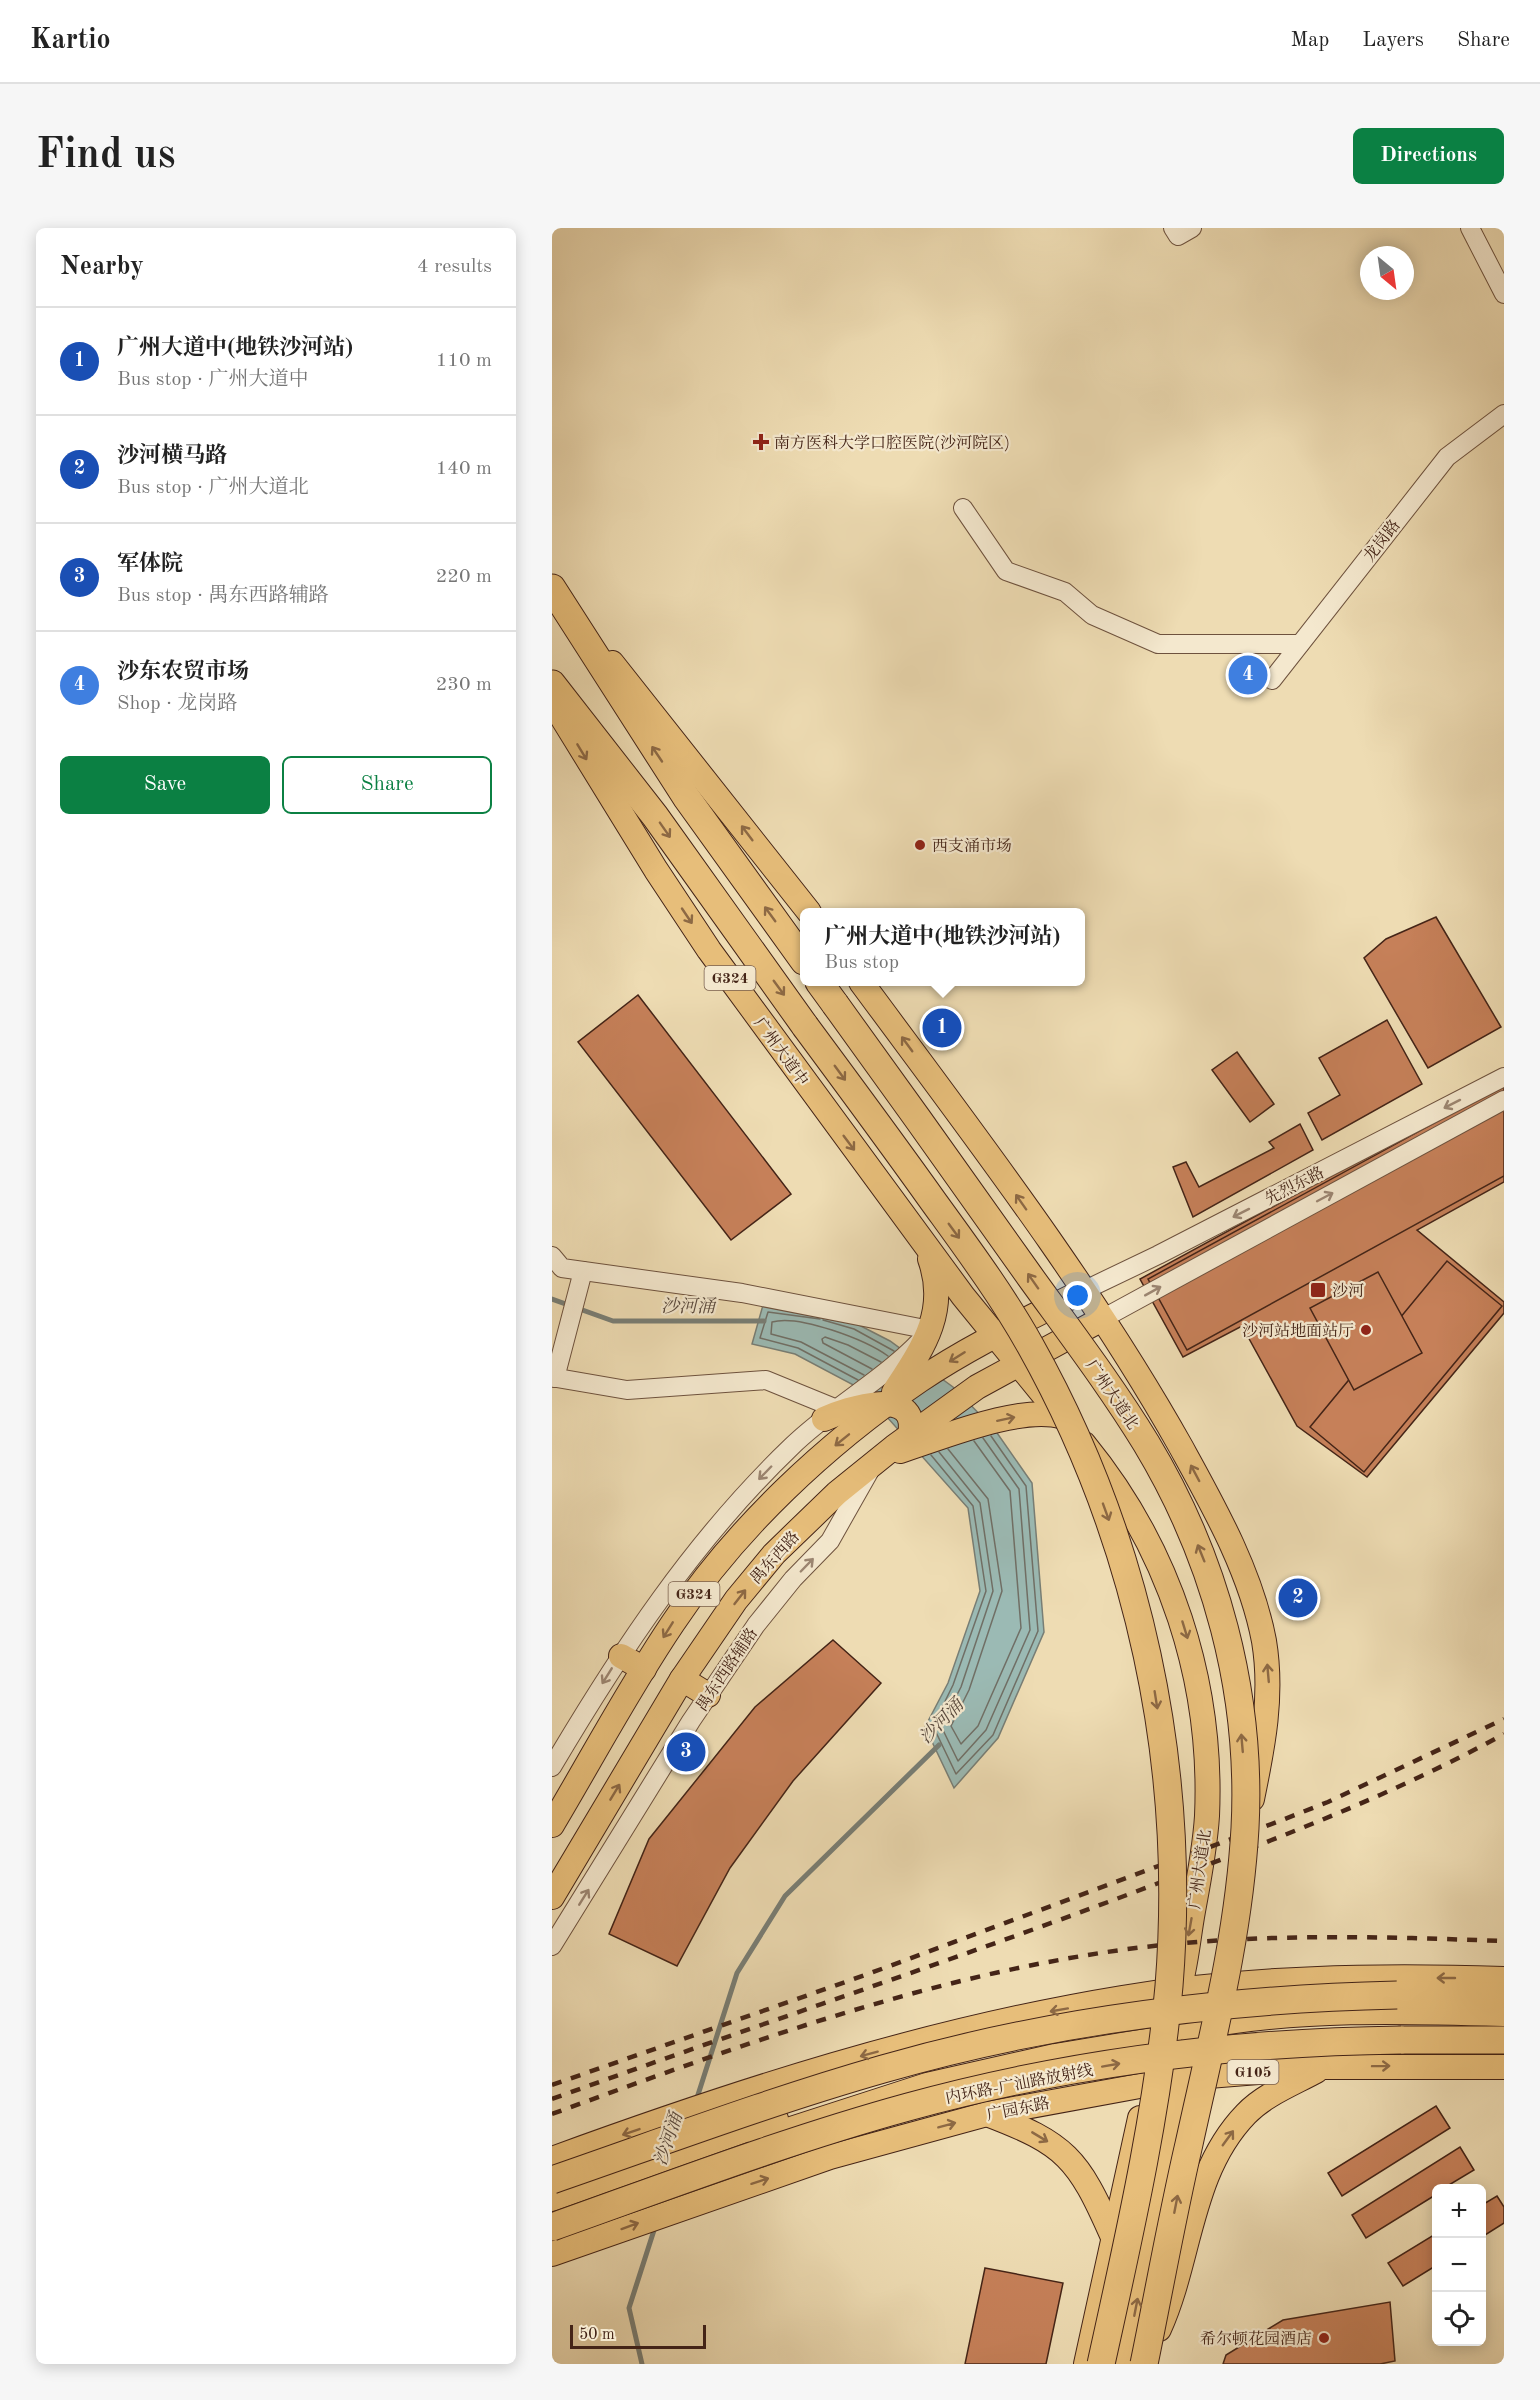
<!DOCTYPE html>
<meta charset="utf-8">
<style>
:root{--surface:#fff;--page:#f6f6f6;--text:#222;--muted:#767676;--line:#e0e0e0;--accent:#0b8043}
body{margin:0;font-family:"Old Standard TT","Noto Serif SC",serif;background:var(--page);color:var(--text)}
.controls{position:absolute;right:18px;bottom:18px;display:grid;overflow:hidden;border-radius:9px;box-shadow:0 3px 15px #0003}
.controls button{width:54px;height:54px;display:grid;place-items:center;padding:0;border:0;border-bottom:2px solid var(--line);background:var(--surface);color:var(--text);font:30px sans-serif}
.compass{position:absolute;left:808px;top:18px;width:54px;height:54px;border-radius:50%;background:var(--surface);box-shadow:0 3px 15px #0003;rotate:151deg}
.scale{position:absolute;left:18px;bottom:15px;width:136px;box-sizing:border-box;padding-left:6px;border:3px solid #442417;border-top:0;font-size:16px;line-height:21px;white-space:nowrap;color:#442417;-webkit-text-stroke:4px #f4e8ce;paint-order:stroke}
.you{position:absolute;left:526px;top:1068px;width:21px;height:21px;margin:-15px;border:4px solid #fff;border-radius:50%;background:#1a73e8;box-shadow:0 0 0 9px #1a73e833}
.badge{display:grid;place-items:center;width:39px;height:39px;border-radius:50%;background:var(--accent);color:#fff;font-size:20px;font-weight:700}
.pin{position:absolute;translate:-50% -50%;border:3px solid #fff;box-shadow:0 2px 6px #0006}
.popup{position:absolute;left:248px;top:680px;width:285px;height:78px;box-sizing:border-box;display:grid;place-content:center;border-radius:9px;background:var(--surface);filter:drop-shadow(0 2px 4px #0005);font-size:20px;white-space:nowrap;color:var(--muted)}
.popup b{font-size:22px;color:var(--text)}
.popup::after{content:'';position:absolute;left:50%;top:100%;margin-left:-12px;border:12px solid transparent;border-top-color:var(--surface)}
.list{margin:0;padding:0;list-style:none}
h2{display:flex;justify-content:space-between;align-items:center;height:78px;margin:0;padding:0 24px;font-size:26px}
h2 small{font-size:20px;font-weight:400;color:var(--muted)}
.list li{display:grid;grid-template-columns:39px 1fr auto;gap:18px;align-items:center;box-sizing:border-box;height:108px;padding:0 24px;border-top:2px solid var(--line)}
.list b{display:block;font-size:22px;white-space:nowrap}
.list p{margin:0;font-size:20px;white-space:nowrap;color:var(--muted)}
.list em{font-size:20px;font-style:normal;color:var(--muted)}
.actions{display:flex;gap:12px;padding:18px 24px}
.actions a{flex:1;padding:14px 0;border:2px solid var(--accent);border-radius:9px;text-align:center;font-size:21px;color:var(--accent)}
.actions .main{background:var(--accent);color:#fff}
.icon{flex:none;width:33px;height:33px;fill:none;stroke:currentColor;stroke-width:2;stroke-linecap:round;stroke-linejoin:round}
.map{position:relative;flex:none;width:952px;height:2136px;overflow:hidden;border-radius:9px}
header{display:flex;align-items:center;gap:36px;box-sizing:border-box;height:84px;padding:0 30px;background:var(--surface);border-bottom:2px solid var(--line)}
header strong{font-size:28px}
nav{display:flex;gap:33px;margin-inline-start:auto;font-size:21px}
.intro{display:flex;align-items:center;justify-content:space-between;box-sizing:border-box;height:144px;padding:0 36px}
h1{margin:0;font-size:42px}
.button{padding:15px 27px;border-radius:9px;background:var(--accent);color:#fff;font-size:21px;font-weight:700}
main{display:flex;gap:36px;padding:0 36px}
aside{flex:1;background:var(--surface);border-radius:9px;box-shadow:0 3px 15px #0003}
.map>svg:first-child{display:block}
.water{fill:#9bbab4;stroke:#787e75;stroke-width:1.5}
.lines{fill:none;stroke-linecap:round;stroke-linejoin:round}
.shore{stroke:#706f66;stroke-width:1.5}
.stream{stroke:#787e75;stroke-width:5}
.building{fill:#c68059;stroke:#442417;stroke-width:1.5}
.minor-casing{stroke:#6e523e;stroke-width:20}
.major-casing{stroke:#442417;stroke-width:26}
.highway-casing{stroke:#442417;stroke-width:29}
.minor{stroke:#f4e8ce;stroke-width:18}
.major{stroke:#e7be7a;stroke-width:24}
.highway{stroke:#e7be7a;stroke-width:27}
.rail{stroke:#442417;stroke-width:4.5;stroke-dasharray:10 10;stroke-linecap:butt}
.highway-bridge-casing{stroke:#442417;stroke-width:29;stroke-linecap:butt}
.highway-bridge{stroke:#e7be7a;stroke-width:27}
.oneway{stroke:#8d6944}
.oneway2{stroke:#9c8672}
.poi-dot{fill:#8f2418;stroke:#f4e8ce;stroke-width:2}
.labels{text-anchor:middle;stroke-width:4.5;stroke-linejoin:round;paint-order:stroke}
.shield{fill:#f4e8ce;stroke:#795f4e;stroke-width:1.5}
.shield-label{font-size:15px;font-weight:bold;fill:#442417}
.poi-label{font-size:16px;fill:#442417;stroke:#f4e8ce;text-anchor:start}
.street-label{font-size:16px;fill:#442417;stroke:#f4e8ce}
.water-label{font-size:18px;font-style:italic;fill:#5a4a3e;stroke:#f4e8ce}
</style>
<header>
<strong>Kartio</strong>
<nav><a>Map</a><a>Layers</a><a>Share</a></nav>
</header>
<div class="intro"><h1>Find us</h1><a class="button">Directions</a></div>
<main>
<aside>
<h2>Nearby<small>4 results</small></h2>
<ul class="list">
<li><span class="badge" style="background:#1a4fb4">1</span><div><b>广州大道中(地铁沙河站)</b><p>Bus stop · 广州大道中</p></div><em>110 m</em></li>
<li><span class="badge" style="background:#1a4fb4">2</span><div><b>沙河横马路</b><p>Bus stop · 广州大道北</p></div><em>140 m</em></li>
<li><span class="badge" style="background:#1a4fb4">3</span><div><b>军体院</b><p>Bus stop · 禺东西路辅路</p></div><em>220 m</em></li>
<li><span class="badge" style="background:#3f7fe0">4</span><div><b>沙东农贸市场</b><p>Shop · 龙岗路</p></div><em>230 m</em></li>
</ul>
<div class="actions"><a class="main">Save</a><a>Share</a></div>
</aside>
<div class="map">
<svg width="952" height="2136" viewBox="0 0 952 2136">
<rect width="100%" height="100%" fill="#eedcb3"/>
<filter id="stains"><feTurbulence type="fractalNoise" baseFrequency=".00333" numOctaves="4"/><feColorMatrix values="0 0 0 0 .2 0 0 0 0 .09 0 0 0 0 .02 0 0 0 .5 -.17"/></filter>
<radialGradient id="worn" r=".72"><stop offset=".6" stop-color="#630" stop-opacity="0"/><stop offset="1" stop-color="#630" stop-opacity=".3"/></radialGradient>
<path class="water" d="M211,1077l94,19 33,17 63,46 42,43 37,53 12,149 -46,106 -44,50 -29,-61 23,-44 32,-92 -12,-83 -105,-118 -68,-36 -43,-10z"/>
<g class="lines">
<g class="shore">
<path d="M268,1091l-52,-7 -8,26 38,10 60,32"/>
<path d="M271,1092l31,9 40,22"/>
<path d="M320,1141l-49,-26 -1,-4 3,-2 23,8 33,17"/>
<path d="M312,1147l-63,-33 -30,-8 1,-12c27,-8 94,18 116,34"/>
<path d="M396,1221l40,50 14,92 -33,99 -18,36 10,18 17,-18 43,-98 -11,-137 -36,-50"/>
<path d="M387,1224l41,51 13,88 -32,96 -20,39 17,35 28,-31 44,-100 -11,-141 -36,-51"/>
<path d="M379,1227l42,51 13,85 -33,94 -20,41 23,48 37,-39 45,-104 -12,-145 -35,-50"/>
</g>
<g class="stream">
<path d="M0,1071l61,22h151"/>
<path d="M144,1873l41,-128 48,-77 154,-151"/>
<path d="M90,2136l-13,-56 27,-84"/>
</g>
</g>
<g class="building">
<path d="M884,689l65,110 -73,41 -64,-110 22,-19z"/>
<path d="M86,767l153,199 -60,46 -153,-198z"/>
<path d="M835,792l35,64 -100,56 -14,-27 32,-18 -21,-37z"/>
<path d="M685,824l37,52 -24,18 -38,-52z"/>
<path d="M952,853v101l-87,48 87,72v11l-137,164 -70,-51 -55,-100 -59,31 -43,-78z"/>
<path d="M952,857v91l-317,174 -39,-71z"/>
<path d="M748,896l13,26 -120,67 -20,-50 13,-5 13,25 75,-39 -5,-6z"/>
<path d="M895,1033l55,45 -138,166 -54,-45z"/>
<path d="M826,1044l44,81 -68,37 -44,-82z"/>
<path d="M281,1412l48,43 -88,98 -63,87 -53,98 -68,-32 40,-95 106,-132z"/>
<path d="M884,1878l14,22 -108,68 -14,-23z"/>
<path d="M908,1919l14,23 -30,18h-7v6l-71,44 -14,-23z"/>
<path d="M945,1968l7,11v16l-22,14v-32z"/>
<path d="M885,2005v32l-34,21 -15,-23z"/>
<path d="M433,2040l78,15 -17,81h-81z"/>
<path d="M838,2074l5,59 -15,3h-157l3,-9 57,-35z"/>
</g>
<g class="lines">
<g class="minor-casing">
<g id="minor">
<path d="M621,0l5,8 14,-8"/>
<path d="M918,0l34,66"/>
<path d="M411,280l43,63 59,21 27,23 66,29h142"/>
<path d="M720,452l175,-223 57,-43"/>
<path d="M0,1028l10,12 180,25 188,37c-40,47 -95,74 -139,117 -97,93 -171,205 -239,320"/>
<path d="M531,1063l75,-36 346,-178"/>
<path d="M550,1091l402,-219"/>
<path d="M0,1149l75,13 139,-10 71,29"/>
<path d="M3,1150l28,-107"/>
<path d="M0,1718l139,-225 65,-96 37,-46 37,-38 39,-69"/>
</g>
</g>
<g class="major-casing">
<g id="major">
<path d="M60,435l197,249"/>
<path d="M0,473l104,169 53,80 254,346 93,114"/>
<path d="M309,754c110,149 229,303 320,465 33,60 70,125 83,194 9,54 -1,105 -12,158"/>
<path d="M342,1164c28,-43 55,-80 36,-133"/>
<path d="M272,1191c22,-10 96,-35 86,16"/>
<path d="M532,1216c86,105 129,237 123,372 -2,32 -8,63 -14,95 -5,27 -7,58 -16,85"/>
<path d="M348,1223c41,-13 122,-47 163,-34"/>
<path d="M69,1428l23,13"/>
<path d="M130,1451l26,16"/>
<path d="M0,1597c40,-67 77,-137 121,-202 63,-95 153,-179 247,-243 52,-35 108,-61 163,-89"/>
<path d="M0,1669l130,-218 54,-79 38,-46 63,-61 57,-46 83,-60 125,-68"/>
<path d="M646,1799c100,-19 205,-16 306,-13"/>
<path d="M435,1886c79,30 91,44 125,121"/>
<path d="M208,1911l167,-54 128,-29 109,-18 30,-23 9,-11"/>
<path d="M0,1931c186,-68 375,-129 570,-161 126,-21 255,-23 382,-19"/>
<path d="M0,1971l224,-80"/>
<path d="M0,2026l278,-97 157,-43 196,-36 140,-11h181"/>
<path d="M607,2101c32,-70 30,-156 87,-215 18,-19 46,-30 70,-43"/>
<path d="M534,2136l54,-246"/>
<path d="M573,2136l58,-286 26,-87"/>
</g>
</g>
<g class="highway-casing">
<g id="highway">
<path d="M0,360l134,209 118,164"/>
<path d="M0,456l103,132 150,210"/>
<path d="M267,754l16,22"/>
<path d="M845,1767l107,1"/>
<path d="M849,1812h103"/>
</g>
</g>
<use href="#minor" class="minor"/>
<use href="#major" class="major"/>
<use href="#highway" class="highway"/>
<g class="rail">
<path d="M0,1857l316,-111 409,-152 51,-20 176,-83"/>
<path d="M0,1871c201,-73 404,-139 604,-215 118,-44 237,-89 348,-150"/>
<path d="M0,1886c175,-64 351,-129 536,-159 137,-23 277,-19 416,-14"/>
</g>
<g class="highway-bridge-casing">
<g id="highway-bridge">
<path d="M283,776c66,91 131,182 196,274 39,54 80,108 115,165 70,116 106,250 99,385 -6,108 -33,211 -56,316 -17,73 -30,147 -45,220"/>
<path d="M253,798c43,58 86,116 128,175 34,47 69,94 97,144 109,194 157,419 139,641 -11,125 -41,255 -68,378"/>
<path d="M0,1952c110,-38 219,-79 331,-111 166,-48 341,-70 514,-74"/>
<path d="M0,1999c118,-42 236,-87 356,-120 160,-44 328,-65 493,-67"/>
</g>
</g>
<use href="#highway-bridge" class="highway-bridge"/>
</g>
<defs><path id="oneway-shaft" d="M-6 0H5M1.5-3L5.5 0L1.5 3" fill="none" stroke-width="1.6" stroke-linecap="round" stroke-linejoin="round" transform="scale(1.5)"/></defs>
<g class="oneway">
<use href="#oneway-shaft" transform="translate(30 524) rotate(59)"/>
<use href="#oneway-shaft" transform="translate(105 526) rotate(-124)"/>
<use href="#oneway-shaft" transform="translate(113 602) rotate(55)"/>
<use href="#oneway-shaft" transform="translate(195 605) rotate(-127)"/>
<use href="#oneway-shaft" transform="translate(218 686) rotate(-126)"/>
<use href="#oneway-shaft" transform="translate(135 688) rotate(56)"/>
<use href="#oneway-shaft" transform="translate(227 760) rotate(54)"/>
<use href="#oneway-shaft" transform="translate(355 816) rotate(-126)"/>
<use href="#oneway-shaft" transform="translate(288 845) rotate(54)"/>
<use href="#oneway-shaft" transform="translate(297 915) rotate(53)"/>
<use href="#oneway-shaft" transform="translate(469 974) rotate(-125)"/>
<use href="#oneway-shaft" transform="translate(402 1003) rotate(54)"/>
<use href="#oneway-shaft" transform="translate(481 1053) rotate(-125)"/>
<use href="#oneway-shaft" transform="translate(405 1129) rotate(148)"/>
<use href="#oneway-shaft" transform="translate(454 1191) rotate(-12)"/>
<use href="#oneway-shaft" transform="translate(290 1212) rotate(141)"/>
<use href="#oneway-shaft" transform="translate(643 1245) rotate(-118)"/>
<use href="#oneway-shaft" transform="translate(554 1284) rotate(70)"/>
<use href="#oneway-shaft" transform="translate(649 1325) rotate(-112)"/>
<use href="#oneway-shaft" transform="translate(188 1369) rotate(-52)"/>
<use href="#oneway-shaft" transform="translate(116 1402) rotate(122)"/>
<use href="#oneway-shaft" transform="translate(633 1402) rotate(73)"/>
<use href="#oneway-shaft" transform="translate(716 1445) rotate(-95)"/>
<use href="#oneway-shaft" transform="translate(604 1472) rotate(81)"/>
<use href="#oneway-shaft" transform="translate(690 1515) rotate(-95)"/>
<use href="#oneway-shaft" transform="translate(63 1564) rotate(-59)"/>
<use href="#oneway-shaft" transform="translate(638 1699) rotate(100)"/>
<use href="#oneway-shaft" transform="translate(894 1750) rotate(-180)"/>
<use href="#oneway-shaft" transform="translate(507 1782) rotate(170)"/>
<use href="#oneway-shaft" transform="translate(317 1826) rotate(165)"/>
<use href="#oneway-shaft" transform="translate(559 1837) rotate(-10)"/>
<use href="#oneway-shaft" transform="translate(829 1838) rotate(-1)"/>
<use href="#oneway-shaft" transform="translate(395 1897) rotate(-15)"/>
<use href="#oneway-shaft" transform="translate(79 1904) rotate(161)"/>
<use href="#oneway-shaft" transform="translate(488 1909) rotate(31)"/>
<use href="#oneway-shaft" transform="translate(676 1910) rotate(-54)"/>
<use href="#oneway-shaft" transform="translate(208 1953) rotate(-18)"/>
<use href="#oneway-shaft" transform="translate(624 1976) rotate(-79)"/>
<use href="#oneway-shaft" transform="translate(78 1998) rotate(-20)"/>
<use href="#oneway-shaft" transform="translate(584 2079) rotate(-79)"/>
</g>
<g class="oneway2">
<use href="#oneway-shaft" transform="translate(900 876) rotate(153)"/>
<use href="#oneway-shaft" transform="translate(773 969) rotate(-28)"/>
<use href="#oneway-shaft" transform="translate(689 985) rotate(153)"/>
<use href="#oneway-shaft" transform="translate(601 1063) rotate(-29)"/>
<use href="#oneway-shaft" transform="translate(213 1245) rotate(134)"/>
<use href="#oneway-shaft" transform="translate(255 1337) rotate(-46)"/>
<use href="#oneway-shaft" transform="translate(55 1448) rotate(122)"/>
<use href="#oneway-shaft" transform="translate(32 1669) rotate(-58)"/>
</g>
<g class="poi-dot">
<path d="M206 205h6v6h6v6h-6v6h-6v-6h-6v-6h6z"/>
<circle cx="368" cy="617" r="6"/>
<rect x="758" y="1054" width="16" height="16" rx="3"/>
<circle cx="814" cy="1102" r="6"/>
<circle cx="772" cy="2110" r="6"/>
</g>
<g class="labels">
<g class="shield">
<rect x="152.5" y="738" width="51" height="24" rx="4.5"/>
<rect x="116.5" y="1354" width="51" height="24" rx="4.5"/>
<rect x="675.5" y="1832" width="51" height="24" rx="4.5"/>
</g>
<g class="shield-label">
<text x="178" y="755">G324</text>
<text x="142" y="1371">G324</text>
<text x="701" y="1849">G105</text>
</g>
<g class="poi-label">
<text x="222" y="220">南方医科大学口腔医院(沙河院区)</text>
<text x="380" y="623">西支涌市场</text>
<text x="780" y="1068">沙河</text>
<text x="802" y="1108" text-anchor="end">沙河站地面站厅</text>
<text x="760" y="2116" text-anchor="end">希尔顿花园酒店</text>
</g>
<g class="street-label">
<text transform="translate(829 312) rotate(-52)" y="6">龙岗路</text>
<text transform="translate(230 823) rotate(54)" y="6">广州大道中</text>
<text transform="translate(742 957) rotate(-27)" y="6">先烈东路</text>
<text transform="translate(561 1166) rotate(56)" y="6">广州大道北</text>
<text transform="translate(222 1329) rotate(-48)" y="6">禺东西路</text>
<text transform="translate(174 1441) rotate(-56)" y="6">禺东西路辅路</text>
<text transform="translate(647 1641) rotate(-82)" y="6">广州大道北</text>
<text transform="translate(467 1855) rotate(-11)" y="6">内环路-广汕路放射线</text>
<text transform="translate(466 1880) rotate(-11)" y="6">广园东路</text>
</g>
<g class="water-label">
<text x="136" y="1084">沙河涌</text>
<text transform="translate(389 1493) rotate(-46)" y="6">沙河涌</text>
<text transform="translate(116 1911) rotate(-72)" y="6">沙河涌</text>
</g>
</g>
<rect width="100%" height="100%" filter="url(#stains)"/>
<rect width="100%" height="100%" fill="url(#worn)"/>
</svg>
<div class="controls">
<button>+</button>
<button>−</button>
<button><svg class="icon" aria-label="locate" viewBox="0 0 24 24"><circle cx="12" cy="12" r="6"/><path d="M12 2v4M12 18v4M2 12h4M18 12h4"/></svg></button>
</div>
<svg class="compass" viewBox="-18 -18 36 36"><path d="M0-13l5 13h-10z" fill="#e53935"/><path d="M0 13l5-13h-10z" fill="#767676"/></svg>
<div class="scale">50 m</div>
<div class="you"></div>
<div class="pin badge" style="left:390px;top:800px;background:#1a4fb4">1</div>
<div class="popup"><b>广州大道中(地铁沙河站)</b>Bus stop</div>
<div class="pin badge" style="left:746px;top:1370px;background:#1a4fb4">2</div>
<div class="pin badge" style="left:134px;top:1524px;background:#1a4fb4">3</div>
<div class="pin badge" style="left:696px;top:447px;background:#3f7fe0">4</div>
</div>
</main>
